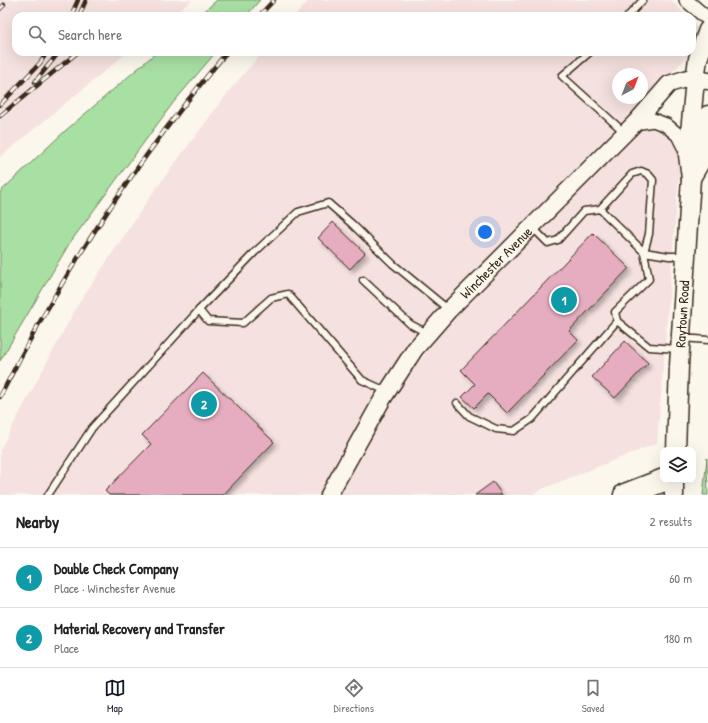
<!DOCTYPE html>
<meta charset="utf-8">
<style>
:root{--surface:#fff;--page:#f6f6f6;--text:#222;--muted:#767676;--line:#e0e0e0;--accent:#111827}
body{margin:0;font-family:"Patrick Hand",sans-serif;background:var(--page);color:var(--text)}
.controls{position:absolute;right:12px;bottom:12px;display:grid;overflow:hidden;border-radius:8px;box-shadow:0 4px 16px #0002}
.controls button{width:36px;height:36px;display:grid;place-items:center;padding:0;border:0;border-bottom:1px solid var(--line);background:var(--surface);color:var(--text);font:20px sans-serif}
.compass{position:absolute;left:612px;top:68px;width:36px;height:36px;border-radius:50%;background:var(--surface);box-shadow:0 4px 16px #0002;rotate:42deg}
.you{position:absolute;left:485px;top:232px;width:14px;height:14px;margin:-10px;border:3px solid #fff;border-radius:50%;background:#1a73e8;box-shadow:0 0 0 6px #1a73e833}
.badge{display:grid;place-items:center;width:26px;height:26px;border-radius:50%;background:var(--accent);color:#fff;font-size:13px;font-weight:700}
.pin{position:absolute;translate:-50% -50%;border:2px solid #fff;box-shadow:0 1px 4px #0006}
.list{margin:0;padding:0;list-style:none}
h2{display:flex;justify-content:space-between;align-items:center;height:52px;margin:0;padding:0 16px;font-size:17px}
h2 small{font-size:13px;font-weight:400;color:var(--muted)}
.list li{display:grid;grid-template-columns:26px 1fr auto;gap:12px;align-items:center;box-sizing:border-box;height:60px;padding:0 16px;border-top:1px solid var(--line)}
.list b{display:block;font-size:15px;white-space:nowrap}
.list p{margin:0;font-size:13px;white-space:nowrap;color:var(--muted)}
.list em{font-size:13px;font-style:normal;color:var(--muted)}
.icon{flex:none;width:22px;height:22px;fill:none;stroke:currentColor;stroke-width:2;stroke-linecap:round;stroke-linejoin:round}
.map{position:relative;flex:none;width:708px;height:495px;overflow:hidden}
.search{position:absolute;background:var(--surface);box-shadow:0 4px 16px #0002;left:12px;right:12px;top:12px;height:44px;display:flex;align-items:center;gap:10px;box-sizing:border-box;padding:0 14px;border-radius:12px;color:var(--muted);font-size:15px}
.sheet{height:172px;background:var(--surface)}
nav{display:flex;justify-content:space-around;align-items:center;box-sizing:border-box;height:56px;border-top:1px solid var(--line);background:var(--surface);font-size:11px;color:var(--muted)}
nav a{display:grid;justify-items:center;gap:2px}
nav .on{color:var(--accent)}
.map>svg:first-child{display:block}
.built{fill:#f5e1df;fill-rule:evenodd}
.green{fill:#a8dfa3;stroke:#728460}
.building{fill:#e6adc0;stroke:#3b2a1e;filter:url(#shadow)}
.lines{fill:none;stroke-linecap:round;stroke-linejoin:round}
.service-casing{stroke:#3b2a1e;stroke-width:9}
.minor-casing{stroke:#3b2a1e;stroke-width:16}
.tertiary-casing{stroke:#3b2a1e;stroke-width:19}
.secondary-casing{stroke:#3b2a1e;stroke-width:21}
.motorway-casing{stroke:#3b2a1e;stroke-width:25}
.service{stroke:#fbf7ec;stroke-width:6}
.minor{stroke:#fbf7ec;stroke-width:13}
.tertiary{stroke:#fbf7ec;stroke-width:16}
.secondary{stroke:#fbf7ec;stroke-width:18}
.motorway{stroke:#fbf7ec;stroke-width:22}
.rail-casing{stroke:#3b2a1e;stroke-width:4.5}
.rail{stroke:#fbf7ec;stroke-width:3;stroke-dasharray:9;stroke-linecap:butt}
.labels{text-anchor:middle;stroke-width:3.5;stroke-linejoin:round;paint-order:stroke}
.street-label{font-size:14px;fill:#3b2a1e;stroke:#fbf7ec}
</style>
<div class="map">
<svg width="708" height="495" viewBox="0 0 708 495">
<defs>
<filter id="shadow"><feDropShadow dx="3.5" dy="3.5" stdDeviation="2" flood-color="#0004"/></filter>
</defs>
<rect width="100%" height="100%" fill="#fbf7ec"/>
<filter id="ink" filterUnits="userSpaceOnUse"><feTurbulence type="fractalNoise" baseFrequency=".025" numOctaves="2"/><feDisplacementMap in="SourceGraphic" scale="8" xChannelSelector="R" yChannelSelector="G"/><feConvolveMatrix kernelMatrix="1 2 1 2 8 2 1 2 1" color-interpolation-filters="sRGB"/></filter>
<g filter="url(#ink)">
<g class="built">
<path d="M0,0h192l-20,16h-156v36h112l-128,105z"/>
<path d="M309,0h362l16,16h-392z"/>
<path d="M692,21l7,10 -4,18 -264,270 -54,70 -57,106h-320v-45l77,-144 75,-112 77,-103 34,-39h429zM618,74h24v24h-24z"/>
<path d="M650,129l15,4 9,11 6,17 -23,282 -115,46 -10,6h-194l25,-45 40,-66 38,-52 196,-200z"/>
</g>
<g class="green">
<path d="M217,0h43l-14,16h-47z"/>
<path d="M157,52h59l-43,51 -104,141 -69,117v-169l65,-61z"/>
<path d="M707,458l1,37h-5z"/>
</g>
<g class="building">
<path d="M333,222l32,31 -15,16 -32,-31z"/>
<path d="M593,233l36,35 -60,63 9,9 -71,73 -19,-19 -14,14 -12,-11 13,-13 -14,-14z"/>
<path d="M625,341l23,22 -33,35 -23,-21z"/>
<path d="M203,373l71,69 -51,53h-114l-4,-4 46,-47 -9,-9z"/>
<path d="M493,482l9,13h-27z"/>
</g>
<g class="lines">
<g class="service-casing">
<g id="service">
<path d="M628,16l15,-16"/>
<path d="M590,52l-28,24 62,56"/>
<path d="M600,209l32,-35 9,-3 7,3 5,6 -4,54 -5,18 5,27 -34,33 2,9 32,26 29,2"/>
<path d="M533,228l15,15 10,-3 26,-29 16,-2 44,43 25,4h15"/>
<path d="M363,280l47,44 17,9"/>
<path d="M682,338l26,2"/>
<path d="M386,391l-24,-11 -74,-86 -17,4 -28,25 -35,-2 -9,-11 56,-58 43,-40 30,-9 24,21 41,40 56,46"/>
<path d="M457,403l12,13 27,13 18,2 18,-12 85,-98"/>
<path d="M48,495l44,-67 107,-118"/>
</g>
</g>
<g class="minor-casing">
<g id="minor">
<path d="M686,0l22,19"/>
<path d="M635,123l18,-3 13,5 12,10 10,20"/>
</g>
</g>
<g class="tertiary-casing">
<g id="tertiary">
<path id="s1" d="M329,495l53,-95 33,-51 34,-39 186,-187 34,-39 19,-6 20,3"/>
</g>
</g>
<g class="secondary-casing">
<g id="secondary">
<path d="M691,178l10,-17 7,-46"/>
<path id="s2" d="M676,450l3,-84 12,-188 -3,-23 7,-76 3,-20 10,-29"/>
<path d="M674,495v-15"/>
</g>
</g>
<g class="motorway-casing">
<path id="motorway" d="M625,495l39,-15"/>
</g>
<use href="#service" class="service"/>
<use href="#minor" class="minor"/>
<use href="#tertiary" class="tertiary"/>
<use href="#secondary" class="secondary"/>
<use href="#motorway" class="motorway"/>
<g class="rail-casing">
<g id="rail">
<path d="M0,9l4,-4"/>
<path d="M71,16l7,-16"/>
<path d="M79,16l7,-16"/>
<path d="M259,16l15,-16"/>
<path d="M35,82l24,-30"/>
<path d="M0,105l40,-42 7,-11"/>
<path d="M0,116l78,-64"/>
<path d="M0,397c62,-124 138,-239 227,-345"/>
</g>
</g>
<use href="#rail" class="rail"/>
</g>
</g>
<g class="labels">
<g class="street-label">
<text dy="5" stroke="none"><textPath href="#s1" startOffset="288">Winchester Avenue</textPath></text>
<text dy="5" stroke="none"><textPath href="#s2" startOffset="136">Raytown Road</textPath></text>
</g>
</g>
</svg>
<div class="controls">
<button><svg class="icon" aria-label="layers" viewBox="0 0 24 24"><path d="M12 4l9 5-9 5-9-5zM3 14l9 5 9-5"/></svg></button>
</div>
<svg class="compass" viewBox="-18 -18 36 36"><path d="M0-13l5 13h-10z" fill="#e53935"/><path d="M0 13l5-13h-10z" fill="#767676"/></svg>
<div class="you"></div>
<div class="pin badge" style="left:564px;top:300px;background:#0f9aa8">1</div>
<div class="pin badge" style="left:204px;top:404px;background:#0f9aa8">2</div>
<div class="search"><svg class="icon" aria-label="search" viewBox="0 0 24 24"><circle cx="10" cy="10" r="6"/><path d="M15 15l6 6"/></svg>Search here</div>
</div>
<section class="sheet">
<h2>Nearby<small>2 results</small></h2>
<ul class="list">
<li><span class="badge" style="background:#0f9aa8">1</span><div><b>Double Check Company</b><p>Place · Winchester Avenue</p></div><em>60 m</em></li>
<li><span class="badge" style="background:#0f9aa8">2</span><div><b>Material Recovery and Transfer</b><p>Place</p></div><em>180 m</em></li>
</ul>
</section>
<nav>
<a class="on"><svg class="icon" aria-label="map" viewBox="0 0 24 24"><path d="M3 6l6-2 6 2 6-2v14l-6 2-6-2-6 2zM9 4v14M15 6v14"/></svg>Map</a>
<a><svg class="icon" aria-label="directions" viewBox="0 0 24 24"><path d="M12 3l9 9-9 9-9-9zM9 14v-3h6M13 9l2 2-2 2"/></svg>Directions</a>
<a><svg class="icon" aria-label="saved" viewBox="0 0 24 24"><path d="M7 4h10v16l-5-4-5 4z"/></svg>Saved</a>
</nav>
